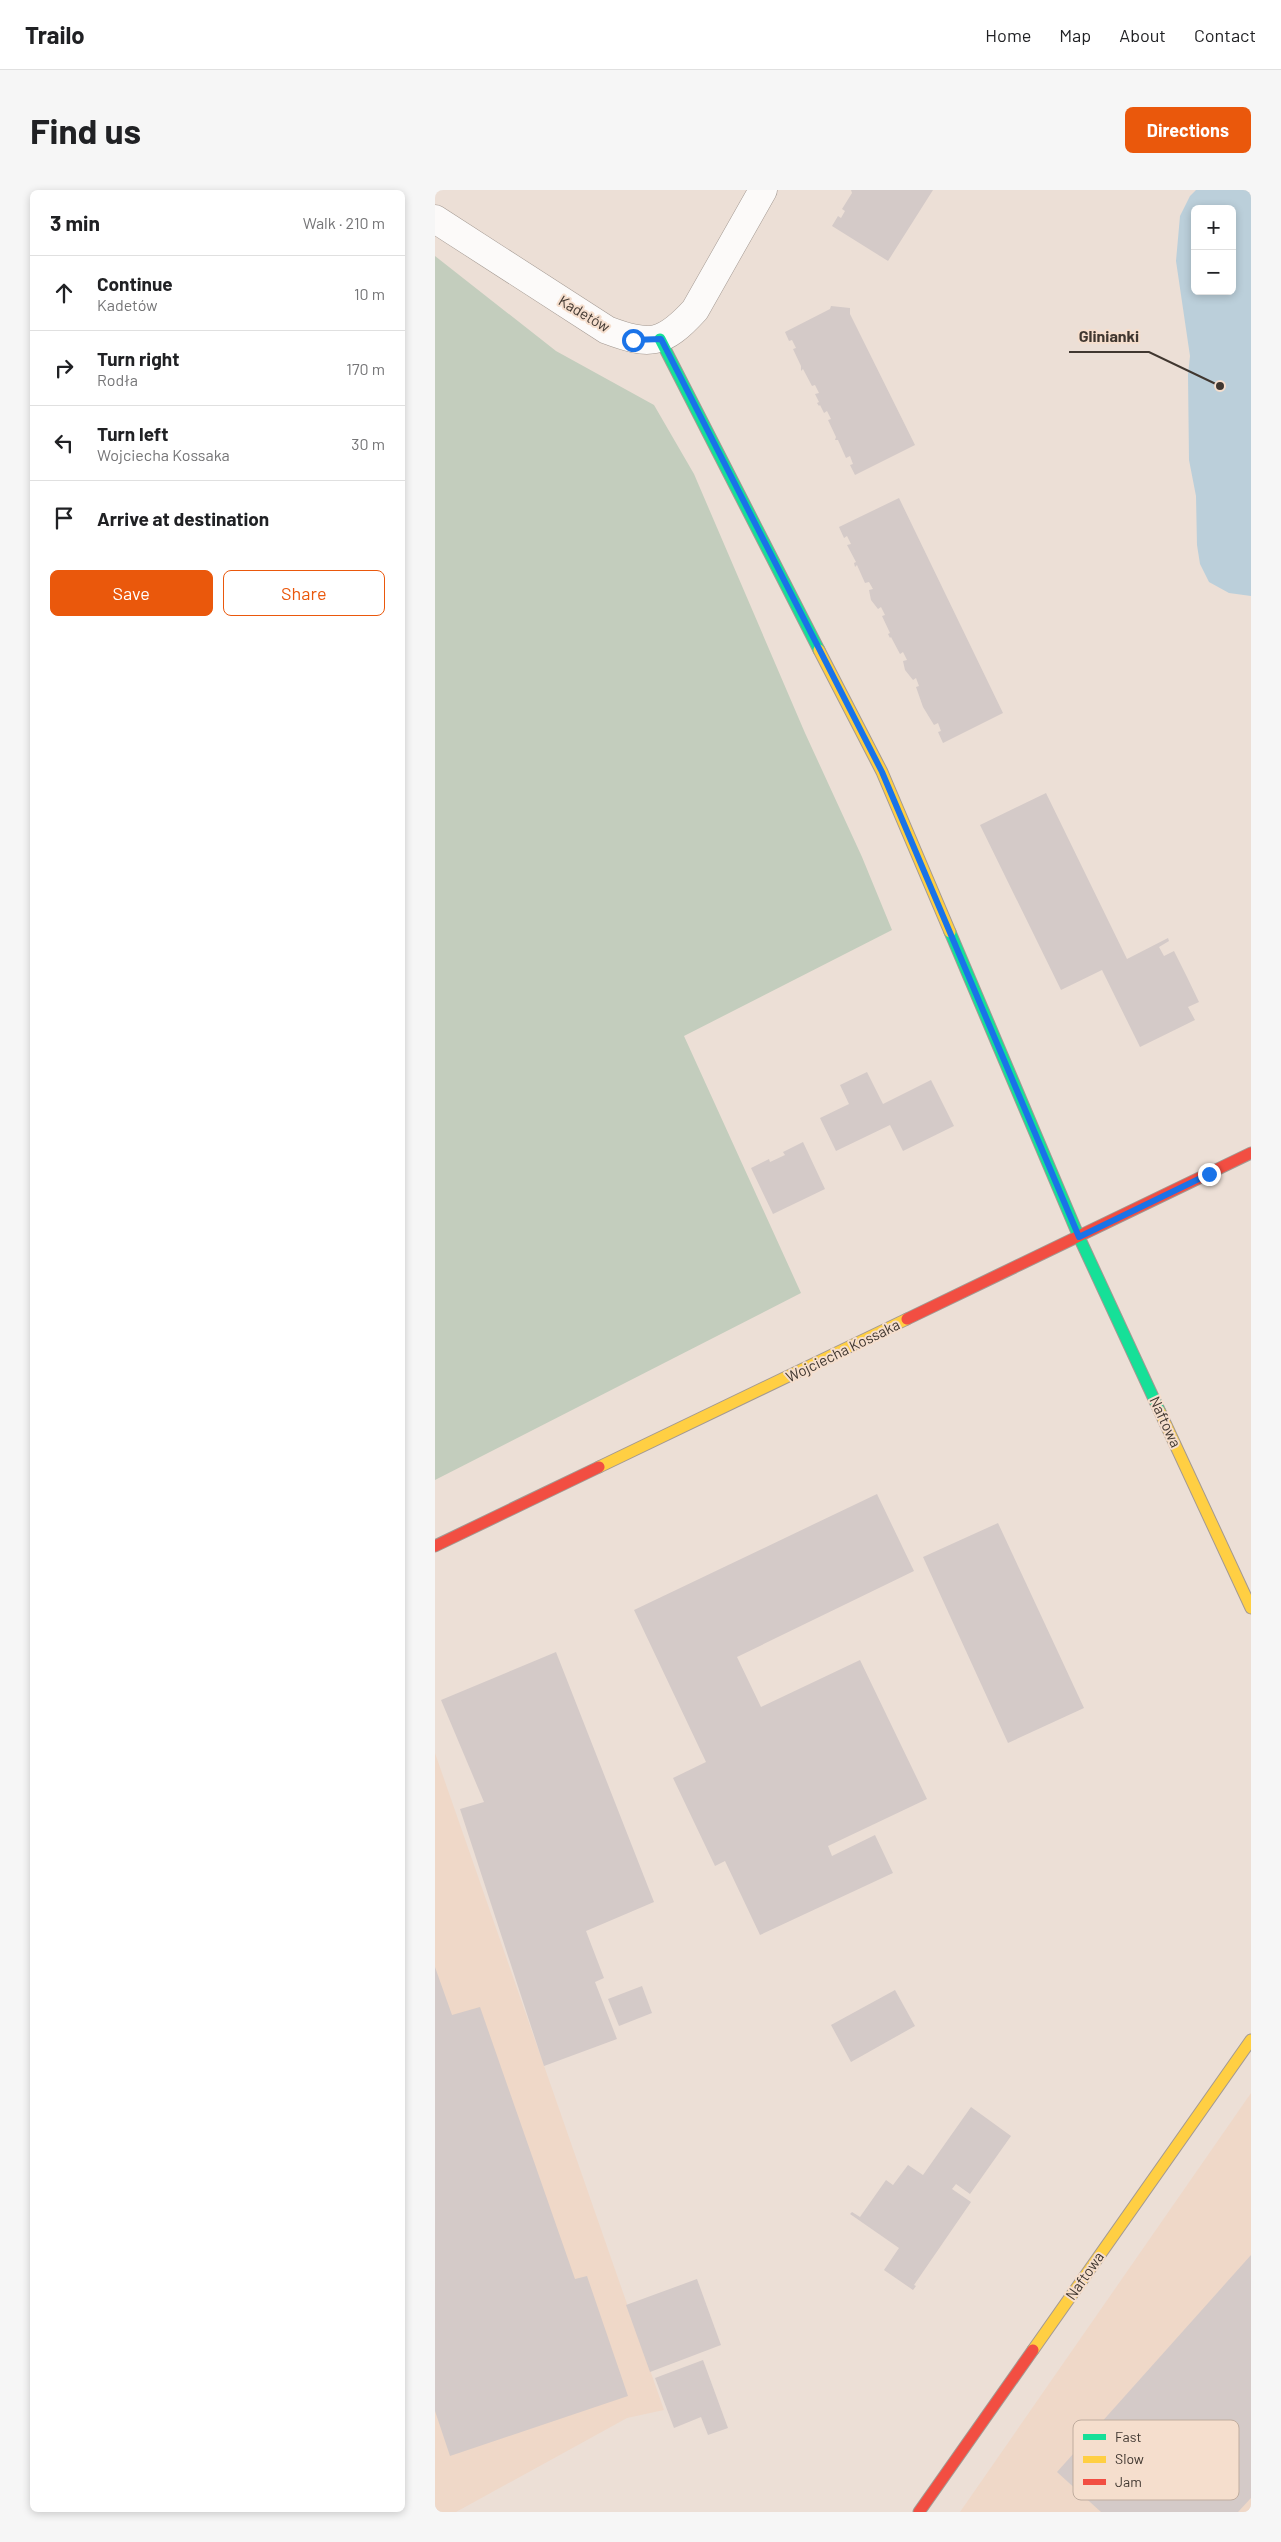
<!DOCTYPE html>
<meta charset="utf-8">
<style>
:root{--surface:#fff;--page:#f6f6f6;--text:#202124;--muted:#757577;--line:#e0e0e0;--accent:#ea580c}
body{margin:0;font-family:Barlow,sans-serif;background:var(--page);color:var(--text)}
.controls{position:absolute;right:15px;top:15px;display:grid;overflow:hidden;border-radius:8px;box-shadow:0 2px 8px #0003}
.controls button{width:45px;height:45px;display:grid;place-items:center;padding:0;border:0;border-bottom:1px solid var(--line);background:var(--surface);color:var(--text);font:25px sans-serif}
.stop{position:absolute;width:15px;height:15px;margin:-11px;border:4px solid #1a73e8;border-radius:50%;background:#fff}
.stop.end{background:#1a73e8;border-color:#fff;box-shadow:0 1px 5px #0008}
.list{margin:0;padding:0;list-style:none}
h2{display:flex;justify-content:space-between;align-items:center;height:65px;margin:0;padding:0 20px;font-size:21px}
h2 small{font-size:16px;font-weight:400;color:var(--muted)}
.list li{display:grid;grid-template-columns:32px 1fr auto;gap:15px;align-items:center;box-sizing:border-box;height:75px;padding:0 20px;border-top:1px solid var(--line)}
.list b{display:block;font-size:19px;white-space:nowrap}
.list p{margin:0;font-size:16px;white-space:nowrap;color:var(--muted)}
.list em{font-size:16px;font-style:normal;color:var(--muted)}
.actions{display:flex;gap:10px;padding:15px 20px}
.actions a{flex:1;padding:11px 0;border:1px solid var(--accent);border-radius:8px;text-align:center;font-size:18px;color:var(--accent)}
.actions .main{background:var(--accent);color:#fff}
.icon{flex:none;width:28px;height:28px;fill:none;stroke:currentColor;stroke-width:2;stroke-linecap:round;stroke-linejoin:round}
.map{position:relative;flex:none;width:816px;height:2322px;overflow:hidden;border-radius:8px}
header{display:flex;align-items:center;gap:30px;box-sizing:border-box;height:70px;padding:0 25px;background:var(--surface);border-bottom:1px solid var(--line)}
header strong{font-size:24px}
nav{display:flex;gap:28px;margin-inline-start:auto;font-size:18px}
.intro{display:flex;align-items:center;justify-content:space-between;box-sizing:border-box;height:120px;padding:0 30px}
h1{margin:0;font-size:35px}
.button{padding:12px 22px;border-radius:8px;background:var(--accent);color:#fff;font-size:18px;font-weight:700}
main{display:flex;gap:30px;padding:0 30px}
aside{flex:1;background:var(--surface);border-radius:8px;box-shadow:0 2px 8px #0003}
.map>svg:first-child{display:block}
.built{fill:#efd8c8}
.green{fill:#c3cdbd}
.water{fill:#bbcfda;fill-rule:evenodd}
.building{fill:#d4cac8}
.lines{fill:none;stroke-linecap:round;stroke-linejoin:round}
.street-casing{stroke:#a39992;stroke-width:29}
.fast-casing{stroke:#a39992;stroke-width:13}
.slow-casing{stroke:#a39992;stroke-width:13}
.jam-casing{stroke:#a39992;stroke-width:13}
.street{stroke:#fcfaf9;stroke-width:28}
.fast{stroke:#16e098;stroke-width:11}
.slow{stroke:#ffcf43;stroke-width:11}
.jam{stroke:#f24e42;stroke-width:11}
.route{stroke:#1a73e8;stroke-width:6}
.labels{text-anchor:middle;stroke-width:4;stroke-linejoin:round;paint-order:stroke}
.street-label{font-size:15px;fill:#403730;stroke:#f5decd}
.key{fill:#f5decd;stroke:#bfac9e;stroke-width:1}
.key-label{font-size:14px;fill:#403730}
.leader{fill:none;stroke:#403730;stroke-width:2}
.callout-dot{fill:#403730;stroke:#f5decd;stroke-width:2}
.callout-label{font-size:16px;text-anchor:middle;font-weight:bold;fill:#403730;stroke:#f5decd;stroke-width:4;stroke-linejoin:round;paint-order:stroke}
</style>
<header>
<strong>Trailo</strong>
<nav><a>Home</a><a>Map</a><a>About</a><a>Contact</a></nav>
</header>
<div class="intro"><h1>Find us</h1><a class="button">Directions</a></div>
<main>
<aside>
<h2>3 min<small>Walk · 210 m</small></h2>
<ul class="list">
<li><svg class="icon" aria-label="ahead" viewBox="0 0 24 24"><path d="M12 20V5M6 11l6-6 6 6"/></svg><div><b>Continue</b><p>Kadetów</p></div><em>10 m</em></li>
<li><svg class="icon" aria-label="right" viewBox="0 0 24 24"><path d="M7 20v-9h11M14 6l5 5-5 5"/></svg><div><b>Turn right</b><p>Rodła</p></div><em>170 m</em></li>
<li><svg class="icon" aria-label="left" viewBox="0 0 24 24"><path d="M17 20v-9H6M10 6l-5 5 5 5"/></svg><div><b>Turn left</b><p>Wojciecha Kossaka</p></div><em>30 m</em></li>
<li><svg class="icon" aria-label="arrive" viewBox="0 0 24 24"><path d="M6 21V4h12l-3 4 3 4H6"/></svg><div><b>Arrive at destination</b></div></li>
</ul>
<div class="actions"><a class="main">Save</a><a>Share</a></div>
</aside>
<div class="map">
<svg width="816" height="2322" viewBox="0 0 816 2322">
<rect width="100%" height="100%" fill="#ecdfd6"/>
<g class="built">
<path d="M0,1563l229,657 -37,8 -171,94h-21z"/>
<path d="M816,1903v419h-291z"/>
</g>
<path class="green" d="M0,66l121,95 98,54 40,69 111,259 57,124 30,73 -208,106 117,257 -366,187z"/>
<path class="water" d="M761,0h55v406l-22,-3 -20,-11 -9,-18 -3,-19 -1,-49 -7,-36 -1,-85 2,-19 -14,-95 4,-45 10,-20zM760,19h37v82h-37z"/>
<g class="building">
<path d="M416,0h82l-45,71 -56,-35 6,-10 3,2 4,-7 -3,-2 10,-16z"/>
<path d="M396,116l19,2v6l65,131 -60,30 -5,-10 3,-1 -3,-8 -4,2 -8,-18h-3l1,-3 -8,-17 3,-1 -4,-8 -3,2 -4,-8 -1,1 -2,-3 2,-1 -4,-8 4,-1 -4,-8 -3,1 -9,-17 -2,2v-5l-8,-17 3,-1 -4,-8 -3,1 -4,-9 45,-23z"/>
<path d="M464,308l104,215 -60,30 -5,-11 3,-1 -3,-8 -4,2 -11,-18 -7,-20 3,-1 -3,-8 -3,2 -8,-10 -2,-9 4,-1 -4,-8 -3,2 -9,-17 -1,1 -2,-4 2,-1 -8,-17 3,-1 -4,-8 -3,2 -7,-9 -2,-10 4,-1 -4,-7 -4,1 -8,-18 -2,2 -1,-4 2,-1 -9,-17 4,-1 -4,-8 -3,2 -5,-11z"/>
<path d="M611,603l81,166 41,-21 1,3 -10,6 5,9 10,-5 13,26 12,25 -11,5 7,13 -55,27 -38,-77 -41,20 -81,-165z"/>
<path d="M432,882l16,32 48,-24 23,46 -51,25 -13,-26 -54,26 -16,-33 29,-14 -9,-19z"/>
<path d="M368,952l22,47 -52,25 -22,-46 18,-9 1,3 15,-7 -2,-3z"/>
<path d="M442,1304l37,77 -177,86 24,50 99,-47 67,139 -99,47 4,10 43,-21 18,38 -133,62 -35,-74 -10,5 -42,-88 33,-16 -72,-152z"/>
<path d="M563,1333l86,185 -76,35 -85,-186z"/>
<path d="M121,1462l98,250 -68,29 18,47 -9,4 22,57 -73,27 -84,-257 24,-7 -43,-102z"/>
<path d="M0,1777l17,48 28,-8 95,272 12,-3 41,120 -178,60 -15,-45z"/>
<path d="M207,1796l10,27 -33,13 -11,-27z"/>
<path d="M460,1800l20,36 -64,36 -20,-37z"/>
<path d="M536,1917l40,29 -41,58 -14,-10 -4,5 19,13 -57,83 2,1 -3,4 -29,-20 15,-22 -49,-34 2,-2 8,5 26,-37 7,5 15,-20 15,10z"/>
<path d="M816,2065v243l-13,14h-137l-44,-40z"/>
<path d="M262,2089l24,66 -71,27 -24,-67z"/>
<path d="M268,2170l25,68 -20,7 -7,-18 -27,11 -19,-50z"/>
</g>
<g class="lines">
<g class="street-casing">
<path id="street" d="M0,29l172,111c43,16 56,15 88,-20l68,-120"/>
</g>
<g class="fast-casing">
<g id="fast">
<path d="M225,149l159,311"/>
<path d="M515,742l129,305 81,175"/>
</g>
</g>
<g class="slow-casing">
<g id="slow">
<path d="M384,460l63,122 68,160"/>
<path d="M725,1222l91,196"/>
<path d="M164,1277l308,-148"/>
<path d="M598,2160l218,-310"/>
</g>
</g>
<g class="jam-casing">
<g id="jam">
<path d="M472,1129l344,-166"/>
<path d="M0,1356l164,-79"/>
<path d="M484,2322l114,-162"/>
</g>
</g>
<use href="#street" class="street"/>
<use href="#fast" class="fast"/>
<use href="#slow" class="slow"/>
<use href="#jam" class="jam"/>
</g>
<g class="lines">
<path class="route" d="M198,150l28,-1 221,433 197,465 130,-63"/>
</g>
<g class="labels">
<g class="street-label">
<text transform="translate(149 124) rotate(31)" y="5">Kadetów</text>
<text transform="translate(408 1161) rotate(-26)" y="5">Wojciecha Kossaka</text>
<text transform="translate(730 1232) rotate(65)" y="5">Naftowa</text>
<text transform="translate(650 2086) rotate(-55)" y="5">Naftowa</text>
</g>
</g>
<rect x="638" y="2230" width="166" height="80" rx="8" class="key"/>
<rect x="648" y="2244" width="23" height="6" fill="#16e098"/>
<rect x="648" y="2266" width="23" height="7" fill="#ffcf43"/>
<rect x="648" y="2289" width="23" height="6" fill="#f24e42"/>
<g class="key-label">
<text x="680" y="2252">Fast</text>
<text x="680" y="2274">Slow</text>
<text x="680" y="2297">Jam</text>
</g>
<path class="leader" d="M785 196L714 162H634"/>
<circle class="callout-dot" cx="785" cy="196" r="5"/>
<g class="callout-label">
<text x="674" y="152">Glinianki</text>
</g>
</svg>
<div class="controls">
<button>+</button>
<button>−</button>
</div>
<div class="stop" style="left:198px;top:150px"></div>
<div class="stop end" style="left:774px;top:984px"></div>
</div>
</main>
